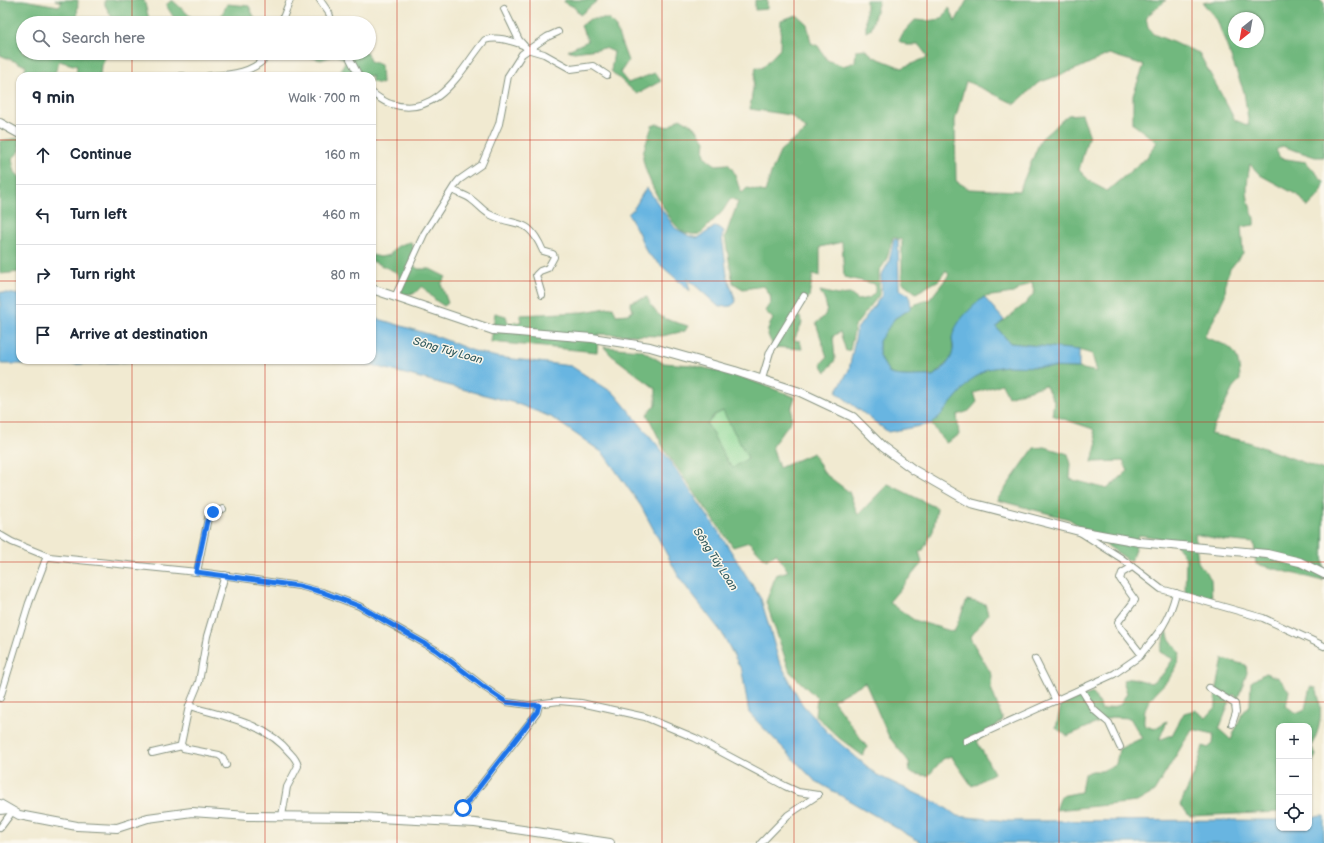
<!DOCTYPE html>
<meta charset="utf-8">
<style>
:root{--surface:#fff;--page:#f2f2f3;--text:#1f2937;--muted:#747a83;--line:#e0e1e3}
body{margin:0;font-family:"Balsamiq Sans",sans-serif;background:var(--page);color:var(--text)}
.controls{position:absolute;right:12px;bottom:12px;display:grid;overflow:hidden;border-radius:8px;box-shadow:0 1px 3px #0004}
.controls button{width:36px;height:36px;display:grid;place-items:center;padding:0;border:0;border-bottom:1px solid var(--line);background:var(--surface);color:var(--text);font:20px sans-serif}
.compass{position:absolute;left:1228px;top:12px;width:36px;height:36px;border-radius:50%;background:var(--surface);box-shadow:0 1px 3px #0004;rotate:211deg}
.stop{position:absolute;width:12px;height:12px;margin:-9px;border:3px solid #1a73e8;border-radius:50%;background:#fff}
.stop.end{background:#1a73e8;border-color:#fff;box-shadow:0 1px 4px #0008}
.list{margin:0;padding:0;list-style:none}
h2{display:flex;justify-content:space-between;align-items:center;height:52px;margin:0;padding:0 16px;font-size:17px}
h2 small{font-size:13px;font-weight:400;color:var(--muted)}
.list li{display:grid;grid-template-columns:26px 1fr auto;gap:12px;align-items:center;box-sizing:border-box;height:60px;padding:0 16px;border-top:1px solid var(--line)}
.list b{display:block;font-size:15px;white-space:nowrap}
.list em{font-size:13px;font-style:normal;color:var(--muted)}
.icon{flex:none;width:22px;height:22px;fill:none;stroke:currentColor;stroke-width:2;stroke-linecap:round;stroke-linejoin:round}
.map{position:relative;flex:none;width:1324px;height:843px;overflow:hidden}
.search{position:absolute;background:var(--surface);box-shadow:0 1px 3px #0004;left:16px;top:16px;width:360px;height:44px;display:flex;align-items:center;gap:10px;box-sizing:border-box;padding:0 14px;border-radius:22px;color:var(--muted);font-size:15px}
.panel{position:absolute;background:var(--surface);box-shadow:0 1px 3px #0004;left:16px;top:72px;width:360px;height:292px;border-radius:12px}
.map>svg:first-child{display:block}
.green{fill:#8cd895;stroke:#568a64}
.forest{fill:#71b87e;stroke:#487a59;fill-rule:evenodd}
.water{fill:#67b5e1;stroke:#43798a}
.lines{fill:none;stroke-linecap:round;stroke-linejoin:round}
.minor-casing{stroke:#889482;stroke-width:8}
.tertiary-casing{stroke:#889482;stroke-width:10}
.minor{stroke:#fff;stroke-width:6}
.tertiary{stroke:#fff;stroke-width:8}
.route{stroke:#1a73e8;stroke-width:5}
.grid{fill:none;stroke:#c8321e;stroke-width:1;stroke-opacity:0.55}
.labels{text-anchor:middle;stroke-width:3;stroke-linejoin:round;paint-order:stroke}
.water-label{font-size:11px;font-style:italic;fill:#315b5f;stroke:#fbf7ec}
</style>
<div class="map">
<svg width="1324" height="843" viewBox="0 0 1324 843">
<rect width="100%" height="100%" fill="#fbf7ec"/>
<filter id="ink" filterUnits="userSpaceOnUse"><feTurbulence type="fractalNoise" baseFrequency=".025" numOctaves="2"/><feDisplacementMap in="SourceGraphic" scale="8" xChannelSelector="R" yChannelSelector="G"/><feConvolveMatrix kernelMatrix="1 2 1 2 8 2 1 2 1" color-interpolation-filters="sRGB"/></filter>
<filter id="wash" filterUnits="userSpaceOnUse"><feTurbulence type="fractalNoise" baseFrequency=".012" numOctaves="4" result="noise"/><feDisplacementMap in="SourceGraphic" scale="16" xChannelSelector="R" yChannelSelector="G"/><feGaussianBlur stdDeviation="0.9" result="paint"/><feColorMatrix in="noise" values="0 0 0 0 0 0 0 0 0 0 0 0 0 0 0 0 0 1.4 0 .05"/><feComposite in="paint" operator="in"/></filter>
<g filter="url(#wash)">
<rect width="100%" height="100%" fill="#f1ead1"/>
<path class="green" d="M723,411l25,47 -15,11 -6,-8 -20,-37 8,-9z"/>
<g class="forest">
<path d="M0,0h23l36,6 3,-4 -7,-2h23l-1,19 -6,4h-48v30h85l-7,12 -1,11h-24l1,-10 -18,-5 -5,15 -13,-5 -2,5h-16l3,-10 -26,-11z"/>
<path d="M105,0h39l6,23h-35l-10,-18z"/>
<path d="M172,0l26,23h-21l-11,-18z"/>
<path d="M565,0h33l-18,15 -6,-8 -10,-5z"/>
<path d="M755,0h12v9l-12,1z"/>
<path d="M866,0h13l-8,29 -5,3z"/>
<path d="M967,0h199l-20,17 2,11 5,6 46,19 36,67 14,6 -5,-34 -27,-72 -14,-17 14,-3h104l3,3v154h-9l-33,-11 -6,4 4,8 26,4 18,20c0,10 -9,18 -16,25l-9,-11 -39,-21 -10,-11c-2,13 -5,25 -1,39 2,8 6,12 5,22l-13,2 2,26 -13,16 -4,10 -1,16 -10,22 -11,20c28,10 35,11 36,43l-6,6 -24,48 35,7 79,29 -1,111 -67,-17 -2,-21 -31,-3 -28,-6 3,28 13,17 1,22 -27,-7 1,-35 -13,-19 -34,-5 -8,27 -62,-43 -72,-19 37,-52 11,-1 23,7 3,10 -1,15 37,10 21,-18 -5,-10 -31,1 5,-20 -4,-13 -41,-14 2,-14 -9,-16 -37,12 -6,-13 -28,9 3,9 -8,9 -12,4 2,20 -13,8 -15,-19 9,-8 31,-36 16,-11 19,-3 73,2 18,4 -5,-18 -13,-4 -69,-7 -14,-16 29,-23 9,-11 -2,-11 -19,11 -29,4 -10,9 -16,18 -6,14 1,12 -1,8 -19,18c-15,-1 -28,2 -43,-2l-11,-18v-15l7,-12 9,-11 14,-8 2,-4 19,-7 19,-24 -3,-5 -7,10 -23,13 -14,-11v-42l-9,-3 -7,24 -7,10v24l-24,31 -5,24 -4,1 -6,-19 -7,4 2,24 -9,12 -5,-8 6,-7 -11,-34c15,-10 12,-17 4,-32l17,4 13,-1 8,6 11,-2 6,-6v-8l-31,-7 -2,-35 -22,5v29l-7,-2 -4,23 -16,20h7l2,6 -8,17 6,1 2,8 -28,-2c-7,-13 -9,-15 -1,-28l-8,-8 6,-9 -1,-7 -6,-9 -21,3 -10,-6 -8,-46 13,-35 -7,-4 -9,14 -22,22c-5,1 -13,0 -18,-3 -14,-9 -37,-56 -39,-72 -1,-8 7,-25 9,-33l5,-2 11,3 12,-9 15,9 10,14c-2,15 -1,16 11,24l12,-1c10,10 7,18 14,29l5,-5 18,4 6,-19 10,-23 26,-20 -17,-15 -40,-6 6,-42 6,1 18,-19 1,-29 16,-5 10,9 4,19 7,3 9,14 16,6 12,-4 1,-12 9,-1 9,8 28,11 26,-11 -9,-12h-12l-8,-4 4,-8 12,-13 11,1 16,-2 7,-11 2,3 4,11zM1234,18h24v24h-24zM1109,54l35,11 -11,30v29l24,18 -10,15 -40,34 -15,-8 -13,-13 10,-36 -7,-20 -14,1 -27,24 -22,52 -50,-2 -13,-8 -1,-61 11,-39 49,23 23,-21 41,-15z"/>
<path d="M227,4l22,2 7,15 -5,2h-33z"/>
<path d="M590,19h18l7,7 13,35 -8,12 8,10 27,-10 6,8 -24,13 -26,-23 3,-19 -9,-4 -31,4 -6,-2 20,-9 -7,-15z"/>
<path d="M166,53h42l-34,4z"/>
<path d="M308,53h59l3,8 11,4 1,19 -10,-2v-6h-23l-8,-7 5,-9 -10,-5 -15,5 -11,-3z"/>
<path d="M19,138l1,13 -8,8 3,13 5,5v95l-20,2v-133z"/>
<path d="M411,242l3,9 -5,11 9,7h12l16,8 -5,7 7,19 -4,3 -9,-6 -13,-14 -7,7 -13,2 -4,-22 -26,-12v-6l8,2 10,-2c5,-9 11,-11 21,-13z"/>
<path d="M647,297c10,23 19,22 41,29l-3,5 -23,5 -64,-2 -1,18 -106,-10 4,-29 11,3 2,7 13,-1 -1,-7 64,-3 29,-5 3,8 12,-1 5,-3 -3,-9z"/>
<path d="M604,347l37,3 22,13 28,2 45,10 59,22 -3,9 -1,15 -19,25 7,22 34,-15 11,20 25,19 9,23 30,-31 49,24 -4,23 -10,19 -4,1 3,12 -33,39 25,18 40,12 13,-32 18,4 3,10 -18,24 22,37 -1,13 12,32 -26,21 17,32 -22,13 -21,-30 -8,3 -15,17 -18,-3 -1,-11 -20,-25 -24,-55 -32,18 34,47 -4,9 -24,-18 -24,-23 2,-17 -27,-26 -24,-70 10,-27 12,-4 -12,-18 -10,7 -17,-18 -16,5 -68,-96 -18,-37 9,-10v-15l-45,-34zM723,411l25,47 -15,10 -6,-7 -20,-37 7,-9z"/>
<path d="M1167,630l2,8 11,15c-2,6 -2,13 -6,18 -12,21 -32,24 -30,54l10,4 13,-8 -8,19 13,-5 12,-22 11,-3 11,8 10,-11v-14l7,-34 23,6 1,8 -9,25 -5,-4 -14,35 12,11 11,-26 8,-9 1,-23 14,-9 14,5 10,13 -3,15 10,7 9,-4 5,-22 6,1c7,20 6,39 -5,58l5,9 -7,15v-44h-30v86l-89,4 -10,-11 17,-37 6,-22 5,2 5,-4 1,-10 -22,-5 -38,63 -17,10 -81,8 5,-14 20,-4 3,-18 8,-3h10l14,-7 3,-15 23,-11 -12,-20 -19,-1 -44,19 -11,-8 5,-23 32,-12 9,17 18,-5 7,-12 -4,-13 9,-2 19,5 12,-9 10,-15 -13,-7z"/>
</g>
<g class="water">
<path d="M647,188l28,40 14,8 9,2 18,-12 8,5 -2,6 5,38 9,27 -5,4 -12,1 -32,-29 3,13 -43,-38 -9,-21 -10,-18c9,-6 11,-18 19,-26z"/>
<path d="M894,239l4,1 1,49 10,6 2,11 -2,4 -14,8 -16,23v15l11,18c14,4 28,1 43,2 8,-6 19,-14 20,-26 1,-4 -1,-8 -1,-12 3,-17 20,-31 32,-41l20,23 -8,7 14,16 69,7v18l-73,-2 -19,3 -16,11 -31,36 -9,8 -43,8 -52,-40 13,-22 8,-41 25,-34 -1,-19 8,-14z"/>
<path d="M0,292l20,3v65h141l-85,4h-74l-2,-1z"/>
<path d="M372,317l66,20 38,15 21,5 74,9 44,28 53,64 52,76 41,65 18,62 23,43 28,31 47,40 66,31 14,10 52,5 270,-1v8h30v-11l15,-1v27h-402l-108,-63 -65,-67 -7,-42 -20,-38 -42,-54 -39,-73 -38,-53 -52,-36 -36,-14 -140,-37 -56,-6h53z"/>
</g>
</g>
<g filter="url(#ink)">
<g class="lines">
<g class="minor-casing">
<g id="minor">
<path d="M320,0l9,13 3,10"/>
<path d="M504,9l15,31 8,9 17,5 27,15 22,-3 14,9"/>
<path d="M281,23l9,-23"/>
<path d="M347,53l12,23"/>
<path d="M181,76h2"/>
<path d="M209,76c22,-1 47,-3 60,-23"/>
<path d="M372,93c6,4 12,9 19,11 48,15 70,-35 94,-64 13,-4 26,1 38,5"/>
<path d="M453,190c6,4 14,5 19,10 6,4 10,10 17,14 28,15 38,0 54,37l10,3 1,3 -6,11 -8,3 -4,4 6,20"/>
<path d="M396,295l28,-61 31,-49 4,-5 23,-16 17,-40 9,-48 14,-22 25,-17 11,-5"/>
<path d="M762,379l8,-27 34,-56"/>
<path d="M1080,532l41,26 40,31 102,29 61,28"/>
<path d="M0,535l12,7 37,15 158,16 92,13 23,6 37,14 77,44 48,37 22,15 23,3 30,-4 22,2 64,14 50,21 90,48 13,6 20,3"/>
<path d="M197,572l11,-54 5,-6 10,-3"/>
<path d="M225,575l-18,61 -8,46 -10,24 -8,38 2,4 36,7 4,3 3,7"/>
<path d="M1141,654c18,-21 28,-33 35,-61"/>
<path d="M1035,659l21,42"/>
<path d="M1209,688l26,16 1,8 -4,12"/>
<path d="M1081,689l13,21 15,13 11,24"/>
<path d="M0,698l29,-95 18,-47"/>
<path d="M189,706c36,11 77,17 101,47 4,4 7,8 8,13l-11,21 -5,29"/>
<path d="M966,741l148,-67 26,-18 1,-2 -21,-27 -2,-5 17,-22 -15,-21 2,-6 10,-6"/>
<path d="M152,753l30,-7"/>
<path d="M0,811l9,-1"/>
<path d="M452,822l85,-109 2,-8"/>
<path d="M0,828l12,-16"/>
<path d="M761,843l27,-28 30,-20"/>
</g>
</g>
<g class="tertiary-casing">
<g id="tertiary">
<path d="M0,123l20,11"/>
<path d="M372,289l121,41 99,8 58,9 85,24 65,21 53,25 30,30 31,23 57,33 108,28 60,11 128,12 33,8 24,12"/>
<path d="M0,804l19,11 58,11 40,2 31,-10 44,-6 56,4 111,1 116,6 135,20"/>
</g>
</g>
<use href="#minor" class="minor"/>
<use href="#tertiary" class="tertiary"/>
</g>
</g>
<g class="lines" filter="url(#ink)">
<path class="route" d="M213,512l-6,9 -11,51 103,14 23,6 37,14 77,44 48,37 22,15 23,3h10l-2,7 -74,96"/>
</g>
<path class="grid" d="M132,0v23M265,0v23M397,0v843M530,0v843M662,0v843M794,0v843M927,0v843M1059,0v843M1192,0v843M132,53v23M265,53v23M0,140h20M372,140h952M0,281h20M372,281h952M132,360v483M265,360v483M0,422h1324M0,562h1324M0,702h1324"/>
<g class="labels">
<g class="water-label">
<text transform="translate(448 350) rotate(16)" y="4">Sông Túy Loan</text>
<text transform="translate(716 559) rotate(57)" y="4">Sông Túy Loan</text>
</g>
</g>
</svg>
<div class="controls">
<button>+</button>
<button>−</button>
<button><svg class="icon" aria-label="locate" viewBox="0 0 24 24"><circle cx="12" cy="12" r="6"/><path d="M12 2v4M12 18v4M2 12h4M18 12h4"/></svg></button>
</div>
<svg class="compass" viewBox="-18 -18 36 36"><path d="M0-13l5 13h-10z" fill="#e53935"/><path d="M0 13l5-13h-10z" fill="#747a83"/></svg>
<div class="stop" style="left:463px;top:808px"></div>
<div class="stop end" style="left:213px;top:512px"></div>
<div class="search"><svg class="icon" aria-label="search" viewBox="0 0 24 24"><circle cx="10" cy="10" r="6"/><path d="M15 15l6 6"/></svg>Search here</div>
<section class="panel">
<h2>9 min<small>Walk · 700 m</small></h2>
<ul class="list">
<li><svg class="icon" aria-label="ahead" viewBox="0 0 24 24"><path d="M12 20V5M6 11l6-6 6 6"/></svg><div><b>Continue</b></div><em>160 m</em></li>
<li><svg class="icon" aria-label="left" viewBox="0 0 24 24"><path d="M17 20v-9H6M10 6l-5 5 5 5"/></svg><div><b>Turn left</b></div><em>460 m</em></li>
<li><svg class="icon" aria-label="right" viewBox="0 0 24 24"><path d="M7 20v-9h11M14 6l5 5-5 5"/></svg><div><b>Turn right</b></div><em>80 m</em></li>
<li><svg class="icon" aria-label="arrive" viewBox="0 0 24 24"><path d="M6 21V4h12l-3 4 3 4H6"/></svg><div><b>Arrive at destination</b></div></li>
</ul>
</section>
</div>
